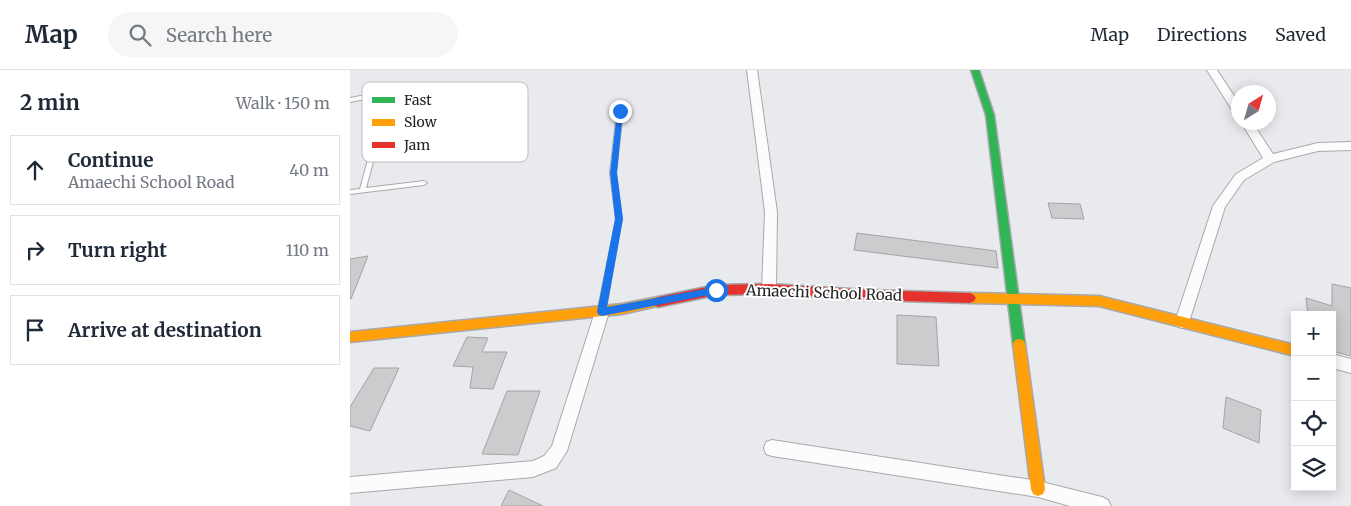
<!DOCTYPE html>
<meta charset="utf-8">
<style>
:root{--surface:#fff;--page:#f6f6f7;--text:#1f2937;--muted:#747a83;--line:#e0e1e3}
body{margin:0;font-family:Merriweather,serif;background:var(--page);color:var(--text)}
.controls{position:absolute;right:15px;bottom:15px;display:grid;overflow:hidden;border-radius:0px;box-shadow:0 2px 12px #0003}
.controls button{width:45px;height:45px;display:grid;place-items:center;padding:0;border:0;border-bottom:1px solid var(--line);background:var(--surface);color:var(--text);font:25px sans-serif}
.compass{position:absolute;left:881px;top:15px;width:45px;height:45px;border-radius:50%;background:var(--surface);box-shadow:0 2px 12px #0003;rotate:37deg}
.stop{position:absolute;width:15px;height:15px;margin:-11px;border:4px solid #1a73e8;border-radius:50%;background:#fff}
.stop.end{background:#1a73e8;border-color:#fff;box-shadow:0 1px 5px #0008}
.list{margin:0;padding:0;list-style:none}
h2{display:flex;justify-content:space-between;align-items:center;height:65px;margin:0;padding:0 20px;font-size:21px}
h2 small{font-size:16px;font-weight:400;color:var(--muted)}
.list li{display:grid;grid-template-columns:32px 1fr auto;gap:15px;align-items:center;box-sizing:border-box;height:70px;margin:0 10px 10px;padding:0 10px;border:1px solid var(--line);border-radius:0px}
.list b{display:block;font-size:19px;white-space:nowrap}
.list p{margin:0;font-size:16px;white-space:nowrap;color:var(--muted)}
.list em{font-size:16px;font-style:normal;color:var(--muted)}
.icon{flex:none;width:28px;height:28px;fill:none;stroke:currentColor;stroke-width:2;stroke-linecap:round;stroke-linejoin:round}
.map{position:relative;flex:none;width:1001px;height:436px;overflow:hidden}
header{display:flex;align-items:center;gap:30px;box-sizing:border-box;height:70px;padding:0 25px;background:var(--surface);border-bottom:1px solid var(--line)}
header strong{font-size:24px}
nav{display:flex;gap:28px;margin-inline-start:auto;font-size:18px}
.search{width:350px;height:45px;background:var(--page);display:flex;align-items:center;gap:12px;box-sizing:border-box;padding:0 18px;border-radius:28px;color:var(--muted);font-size:19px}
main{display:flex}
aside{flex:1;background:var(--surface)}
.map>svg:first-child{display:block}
.building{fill:#ccccce;stroke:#a4a4a4}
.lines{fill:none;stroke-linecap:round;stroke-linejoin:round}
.lane-casing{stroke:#a9a9ac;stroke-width:2}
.street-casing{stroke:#a9a9ac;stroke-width:2}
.fast-casing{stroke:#a9a9ac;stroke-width:3}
.slow-casing{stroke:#a9a9ac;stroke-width:3}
.jam-casing{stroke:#a9a9ac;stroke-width:3}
.lane{fill:#fcfcfc;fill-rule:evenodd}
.street{fill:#fcfcfc;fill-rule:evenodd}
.fast{fill:#30b455;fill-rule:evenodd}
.slow{fill:#ff9f0a;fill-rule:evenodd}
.jam{fill:#e5322d;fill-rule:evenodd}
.route{fill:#1a73e8}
.labels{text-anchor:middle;stroke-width:4;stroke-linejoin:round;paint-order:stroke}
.street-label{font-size:15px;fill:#232426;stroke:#fff}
.key{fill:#fff;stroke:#bdbdbe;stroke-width:1}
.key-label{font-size:14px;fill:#232426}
</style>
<header>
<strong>Map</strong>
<div class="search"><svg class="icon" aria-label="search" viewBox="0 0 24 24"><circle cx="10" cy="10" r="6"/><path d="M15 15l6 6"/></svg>Search here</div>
<nav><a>Map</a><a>Directions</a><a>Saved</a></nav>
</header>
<main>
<aside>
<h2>2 min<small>Walk · 150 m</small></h2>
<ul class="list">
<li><svg class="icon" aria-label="ahead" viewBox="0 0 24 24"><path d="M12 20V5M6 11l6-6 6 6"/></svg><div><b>Continue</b><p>Amaechi School Road</p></div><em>40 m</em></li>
<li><svg class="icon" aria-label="right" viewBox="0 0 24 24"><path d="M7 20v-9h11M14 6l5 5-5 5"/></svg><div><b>Turn right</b></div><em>110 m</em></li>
<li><svg class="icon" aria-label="arrive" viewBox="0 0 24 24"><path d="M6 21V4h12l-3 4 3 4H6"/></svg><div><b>Arrive at destination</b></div></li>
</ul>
</aside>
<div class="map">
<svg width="1001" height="436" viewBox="0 0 1001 436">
<rect width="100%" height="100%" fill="#e9eaee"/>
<g class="building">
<path d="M698,133l32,1 4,15 -32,-1z"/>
<path d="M507,163l139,18 2,17 -144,-18z"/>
<path d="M18,186l-17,43h-1v-40z"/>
<path d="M982,214l19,4v68l-19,-5v-36h-24l-2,-17 26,8z"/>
<path d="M547,245l39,2 3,49 -42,-2z"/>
<path d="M117,267l21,1 -6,14h25l-14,37 -23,-1 3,-21 -20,-1z"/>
<path d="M24,298h25l-29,63 -20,-5v-19z"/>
<path d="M157,321h33l-22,64 -36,-1z"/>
<path d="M876,327l35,13 -2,33 -36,-15z"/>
<path d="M159,420l34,16h-42z"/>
</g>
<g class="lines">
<g class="lane-casing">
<g id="lane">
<path d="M26,23l14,6 -24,89 58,-7 3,2 -3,2 -74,9v-4l10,-1 24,-89 -8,-3 -26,5v-4z"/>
<path d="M270,39l3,2 -7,62 6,46 -16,90 -2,2 -2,1 -2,-1 -2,-2 18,-90 -6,-46 7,-62z"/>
</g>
</g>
<g class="street-casing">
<g id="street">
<path d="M397,0h10l20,142 -1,77 -2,4 -5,2 -5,-2 -2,-4 3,-77z"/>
<path d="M857,0h10l21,32v11h-4z"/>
<path d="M891,52h11l21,32 45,-11 33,-1v8l-33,1 -44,11 -30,18 -19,27 -36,115 -2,4 -5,2 -5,-2 -2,-4 38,-116 23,-32 27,-16z"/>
<path d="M252,236l5,2 2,4 -42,139 -11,17 -23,9 -183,16v-16l183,-16 11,-5 8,-10 43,-134 2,-4z"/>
<path d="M982,284l19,5v14l-19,-5z"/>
<path d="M422,370l266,41 64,16 6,3 3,6h-41l-32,-9 -266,-41 -6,-2 -2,-6 2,-6z"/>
</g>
</g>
<g class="fast-casing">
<path id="fast" d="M621,0h8l15,45 31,229 -2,4 -4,1 -4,-1 -2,-4 -27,-229z"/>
</g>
<g class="slow-casing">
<g id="slow">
<path d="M620,223l129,3 196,49v11l-196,-50 -129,-3 -4,-2 -2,-3 2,-3z"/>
<path d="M308,227l4,2 2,3 -2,3 -40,9 -272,28v-10l272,-28z"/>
<path d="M669,269l4,1 2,4 20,145 -2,5 -5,2 -5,-2 -2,-5 -18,-145 2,-4z"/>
</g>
</g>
<g class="jam-casing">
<path id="jam" d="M419,214l98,6 103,3 4,2 2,3 -2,3 -4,2 -103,-3 -98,-6 -53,1 -58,12 -4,-2 -2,-3 2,-3 4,-2 58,-12z"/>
</g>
<use href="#lane" class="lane"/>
<use href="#street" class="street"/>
<use href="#fast" class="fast"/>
<use href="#slow" class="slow"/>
<use href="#jam" class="jam"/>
</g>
<path class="route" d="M270,39l3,2 -6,62 6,46 -16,88 109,-20 3,1v5l-117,23 -3,-1 -2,-3 18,-93 -5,-46 7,-62z"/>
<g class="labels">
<g class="street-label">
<text transform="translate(474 223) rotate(2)" y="5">Amaechi School Road</text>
</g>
</g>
<rect x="12" y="12" width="166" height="80" rx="8" class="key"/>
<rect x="22" y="27" width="23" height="6" fill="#30b455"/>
<rect x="22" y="49" width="23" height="7" fill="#ff9f0a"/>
<rect x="22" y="72" width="23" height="6" fill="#e5322d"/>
<g class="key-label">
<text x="54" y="35">Fast</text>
<text x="54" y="57">Slow</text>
<text x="54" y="80">Jam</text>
</g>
</svg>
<div class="controls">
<button>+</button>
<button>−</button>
<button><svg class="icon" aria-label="locate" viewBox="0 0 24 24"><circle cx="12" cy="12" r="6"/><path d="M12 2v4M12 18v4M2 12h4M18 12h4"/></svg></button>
<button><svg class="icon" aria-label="layers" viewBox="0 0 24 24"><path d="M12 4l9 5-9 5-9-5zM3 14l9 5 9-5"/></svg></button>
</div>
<svg class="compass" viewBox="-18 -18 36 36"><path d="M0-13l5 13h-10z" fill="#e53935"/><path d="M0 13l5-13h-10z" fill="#747a83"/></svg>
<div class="stop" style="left:366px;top:220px"></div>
<div class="stop end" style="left:270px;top:41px"></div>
</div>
</main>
